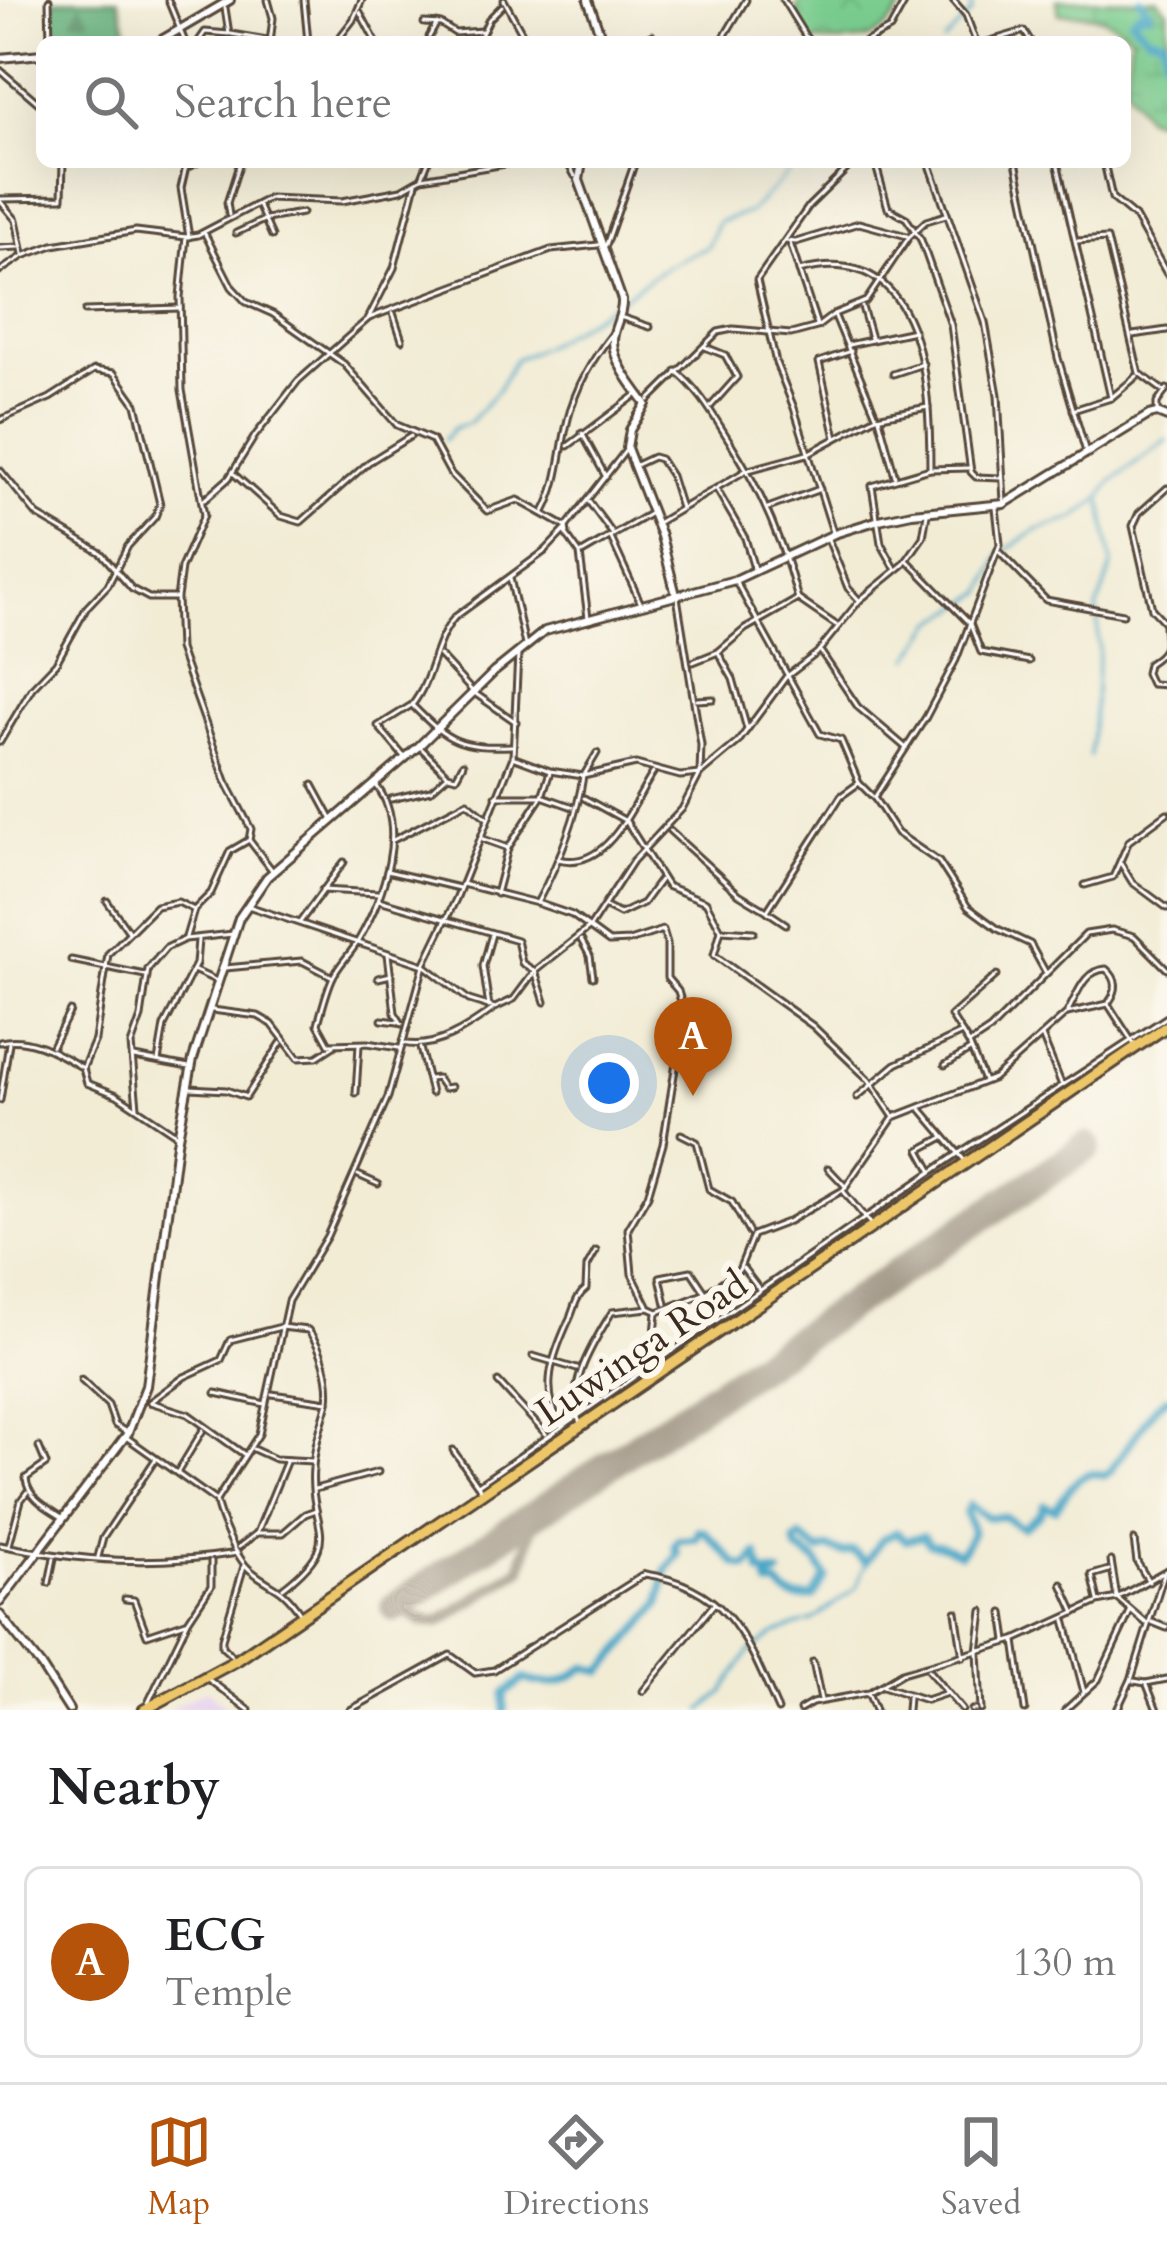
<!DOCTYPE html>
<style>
:root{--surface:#fff;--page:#f6f6f6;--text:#202124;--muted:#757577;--line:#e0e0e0;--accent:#b45309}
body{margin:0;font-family:Cardo,serif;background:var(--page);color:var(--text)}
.you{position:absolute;left:609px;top:1083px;width:42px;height:42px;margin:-30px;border:9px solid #fff;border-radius:50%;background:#1a73e8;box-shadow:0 0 0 18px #1a73e833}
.badge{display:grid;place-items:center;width:78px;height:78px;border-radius:50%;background:var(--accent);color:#fff;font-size:39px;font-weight:700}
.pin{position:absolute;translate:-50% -99px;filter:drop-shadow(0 3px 6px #0008)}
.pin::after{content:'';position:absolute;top:63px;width:42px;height:36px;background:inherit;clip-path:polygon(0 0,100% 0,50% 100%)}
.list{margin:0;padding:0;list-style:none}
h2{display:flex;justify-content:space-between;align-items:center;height:156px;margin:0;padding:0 48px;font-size:51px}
h2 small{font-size:39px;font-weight:400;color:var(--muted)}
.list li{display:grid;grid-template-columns:78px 1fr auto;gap:36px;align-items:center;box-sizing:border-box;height:192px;margin:0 24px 24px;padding:0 24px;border:3px solid var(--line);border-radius:18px}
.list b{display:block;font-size:45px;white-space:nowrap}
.list p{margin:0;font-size:39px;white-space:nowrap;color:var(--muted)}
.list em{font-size:39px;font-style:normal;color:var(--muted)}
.icon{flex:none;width:66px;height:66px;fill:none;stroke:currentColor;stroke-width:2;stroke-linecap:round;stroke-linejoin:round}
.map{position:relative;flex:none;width:1167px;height:1710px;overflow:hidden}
.search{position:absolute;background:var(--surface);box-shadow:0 12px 48px #0002;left:36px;right:36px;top:36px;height:132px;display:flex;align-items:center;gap:30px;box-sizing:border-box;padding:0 42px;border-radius:18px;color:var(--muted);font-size:45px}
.sheet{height:372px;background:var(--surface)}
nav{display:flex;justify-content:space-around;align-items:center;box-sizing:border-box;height:168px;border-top:3px solid var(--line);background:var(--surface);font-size:33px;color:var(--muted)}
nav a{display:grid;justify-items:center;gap:6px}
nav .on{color:var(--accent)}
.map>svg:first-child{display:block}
.built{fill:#e6d2f0}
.forest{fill:url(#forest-firs);stroke:#4f6d4c;stroke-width:3}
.wetland{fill:url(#wetland-marsh);stroke:#5a7c56;stroke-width:3}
.park{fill:url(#park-crowns);stroke:#5a7c56;stroke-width:3}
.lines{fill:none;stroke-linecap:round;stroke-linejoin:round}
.stream{stroke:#48a7c7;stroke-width:3}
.river{stroke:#48a7c7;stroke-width:8}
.taxiway{stroke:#968b7a;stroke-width:12}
.runway{stroke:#968b7a;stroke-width:30}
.minor-casing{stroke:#564739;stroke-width:9}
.tertiary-casing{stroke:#564739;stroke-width:12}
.trunk-casing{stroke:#564739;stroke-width:15}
.minor{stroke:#fff;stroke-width:3}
.tertiary{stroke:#fff;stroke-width:6}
.trunk{stroke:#ecc669;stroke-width:9}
.labels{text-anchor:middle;stroke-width:12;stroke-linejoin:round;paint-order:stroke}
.street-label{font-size:39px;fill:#3b2a1e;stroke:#fbf7ec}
</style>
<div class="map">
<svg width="1167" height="1710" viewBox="0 0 1167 1710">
<defs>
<pattern id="forest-firs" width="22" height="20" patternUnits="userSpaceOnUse" patternTransform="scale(3)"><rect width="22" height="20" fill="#63b07a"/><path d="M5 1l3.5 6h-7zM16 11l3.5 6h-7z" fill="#538f63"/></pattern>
<pattern id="wetland-marsh" width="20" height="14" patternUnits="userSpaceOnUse" patternTransform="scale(3)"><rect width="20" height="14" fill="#7acd8f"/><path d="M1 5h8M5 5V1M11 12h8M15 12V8" fill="none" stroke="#6ab07b"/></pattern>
<pattern id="park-crowns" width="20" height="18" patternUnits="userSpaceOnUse" patternTransform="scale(3)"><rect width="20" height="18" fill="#7acd8f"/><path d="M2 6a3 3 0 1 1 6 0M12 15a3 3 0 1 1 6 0" fill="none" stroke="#6ab07b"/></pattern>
</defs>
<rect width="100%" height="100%" fill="#fbf7ec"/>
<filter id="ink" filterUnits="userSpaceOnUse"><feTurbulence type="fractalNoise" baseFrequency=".00833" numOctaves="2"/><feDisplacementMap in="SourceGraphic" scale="24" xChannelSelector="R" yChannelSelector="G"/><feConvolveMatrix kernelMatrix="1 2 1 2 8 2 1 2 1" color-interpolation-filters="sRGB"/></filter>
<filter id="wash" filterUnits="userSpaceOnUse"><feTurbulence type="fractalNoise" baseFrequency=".004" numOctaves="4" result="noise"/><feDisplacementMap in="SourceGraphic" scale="48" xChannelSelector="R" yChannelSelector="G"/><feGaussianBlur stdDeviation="2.7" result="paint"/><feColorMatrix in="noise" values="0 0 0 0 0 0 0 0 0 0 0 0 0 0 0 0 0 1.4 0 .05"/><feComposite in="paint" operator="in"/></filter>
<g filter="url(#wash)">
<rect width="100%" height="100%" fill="#f2ecd5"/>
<path class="built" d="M207,1690l21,19 -61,1z"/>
<path class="forest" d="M52,0h66l12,41 -75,1z"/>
<path class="wetland" d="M1057,0h101l9,11v113l-21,-7 -21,-31 6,-50c-23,-20 -42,-23 -72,-22z"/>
<path class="park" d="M802,0h89l13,4c-25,43 -47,38 -92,38l-18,-31z"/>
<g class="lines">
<g class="stream">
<path d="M944,42l28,-30 -2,-12"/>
<path d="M444,440l10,-12 15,-5 29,-33 17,-31 26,-11 77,-47 50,-36 40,-18 10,-25 32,-10 49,-50"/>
<path d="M910,658l24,-35 50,-31 17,-39 36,-23 38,-12 23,-18"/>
<path d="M1090,756l9,-108 -2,-40 15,-43 -11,-68 10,-15 56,-42"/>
<path d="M702,1710l20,-17 27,-41 25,-18 40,-15 42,-31 10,-26"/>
</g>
<g class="river">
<path d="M1141,0l9,13h-11l-7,7 16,16 15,3 4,24"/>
<path d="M1167,108v10"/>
<path d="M504,1710v-16l20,-15c28,9 38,5 62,-12l16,5 58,-68 6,-33 12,-17 -3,-8 3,-6 18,-1 3,-9 5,1 32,33 11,3 10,-13 4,19 18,1 -12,5 2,7 9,-1c10,14 18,14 35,12l13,-20 -10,-16 -19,-12 -2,-7 5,-5 19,14 9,-3 15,5 10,-2 13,11 15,-22 15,-8 10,8 17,-4 7,8 11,1 19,9 13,-22 -7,-19 3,-8 18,12h18l17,11 18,-14 4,-9 11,4c14,-18 24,-43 49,-33l6,-4 45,-65 12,-9"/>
</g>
<path class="taxiway" d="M415,1594l-3,20 10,7 17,1 82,-53 14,-55"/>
<path class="runway" d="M395,1607l692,-460"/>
</g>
</g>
<g filter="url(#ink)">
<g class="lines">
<g class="minor-casing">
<g id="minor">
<path d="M49,0l1,42"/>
<path d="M168,0l17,42"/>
<path d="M268,0l5,18 -3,24"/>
<path d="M304,0l4,42"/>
<path d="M504,0l23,42"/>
<path d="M783,0l26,42"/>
<path d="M953,0l13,15 10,27"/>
<path d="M360,12l16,30"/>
<path d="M424,23l17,1 14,9 27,-2"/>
<path d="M231,34l36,6"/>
<path d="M429,37l8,-14"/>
<path d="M198,42l7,-10 24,2 -4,-26"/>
<path d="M336,42l17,-22 9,-20"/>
<path d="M478,42l11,-23 13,-13"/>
<path d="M646,42l6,-7"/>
<path d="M721,42l25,-42"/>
<path d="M865,42l25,-13 16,-29"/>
<path d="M987,42l37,-11 7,11"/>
<path d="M0,70l42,36"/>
<path d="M187,162l-6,26 8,49"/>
<path d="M567,162l8,14"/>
<path d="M875,162l13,46 18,10 15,22 30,85 20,147 5,5 25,1"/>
<path d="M929,162l56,160 13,73 6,107"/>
<path d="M1016,162l42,196 28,94"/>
<path d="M1057,162l54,236"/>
<path d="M1104,162l8,36 23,19 32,57"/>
<path d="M186,168l13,-6"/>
<path d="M422,177l6,-15"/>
<path d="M0,199l62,-1 1,-36"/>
<path d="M0,201l16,19 7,34"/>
<path d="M258,205l14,31"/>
<path d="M229,215l-2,-12 13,-41"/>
<path d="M236,233l30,-14 36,-6"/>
<path d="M205,234l27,53 14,15 27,12 71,50 53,61 35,15 18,33 37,38 31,-11 48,27"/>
<path d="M186,237l-6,60 2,93 22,125 -23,53 -4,30 2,51 47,132 25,48 -2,11 23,30"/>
<path d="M785,241l11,1 63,-19 48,13"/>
<path d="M1077,241l30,-2 32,134 26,19"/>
<path d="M790,243l27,82"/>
<path d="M606,245l29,-83"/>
<path d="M0,248l19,-1"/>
<path d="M0,271l23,-15 30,-11 83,-14 50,6 12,-2 71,-37 73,3 59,-11 21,-12 95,-16"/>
<path d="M799,271c125,-33 131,114 131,198"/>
<path d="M862,307l9,31"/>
<path d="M85,311l95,-3"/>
<path d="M393,313l9,27"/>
<path d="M834,314l42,101"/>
<path d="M369,318l182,-68 47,-5"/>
<path d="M623,318l27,9"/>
<path d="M1133,335l34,-5"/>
<path d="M848,345l66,-14"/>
<path d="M705,347l20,8 12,22 -26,29"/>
<path d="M676,371c26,22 38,46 56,74 31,49 51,98 66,154l38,26"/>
<path d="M893,374l30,-10"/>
<path d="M649,400l69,-68 15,-3 58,5 26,-7 17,-13 32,-13 43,-64 17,-16 20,-6"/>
<path d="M1073,410l38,-12 26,-22"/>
<path d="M1157,413v-10l10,-14"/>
<path d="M879,418l16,58"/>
<path d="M0,420l50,-22 44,-28 20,3 22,31 24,100 -5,13 -27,29 -20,39 -21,22 -31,56 -24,25 -32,54"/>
<path d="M582,433l24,44"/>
<path d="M836,438l-17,-76 32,-11"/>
<path d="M568,446l68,-51"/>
<path d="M636,465l17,-8 7,2 11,17 10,32"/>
<path d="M0,470l37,45 64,38 31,36 17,9h26"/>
<path d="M234,474l47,42 20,6 68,-60 42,-26"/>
<path d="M1167,488l-28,25 -6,13 19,83 15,16"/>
<path d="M717,490l28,48 10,34"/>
<path d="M204,500l25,-22 26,-42 43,-55 70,-62 26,-51 22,-85"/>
<path d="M589,502l23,31"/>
<path d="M768,508l52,-19"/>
<path d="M544,512c16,-30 16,-61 24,-93 8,-33 24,-59 44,-85"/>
<path d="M659,522l86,-51 62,-17 69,-37 52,-10"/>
<path d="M833,532l-39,-124 -18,-45 -19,-83 52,-74 45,-44"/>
<path d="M565,533l15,21 8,64"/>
<path d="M567,533l-1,-6 60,-77"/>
<path d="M611,538l30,66"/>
<path d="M828,539l20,49 10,11"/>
<path d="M999,552l47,48 77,14"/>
<path d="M582,553l69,-40"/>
<path d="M907,560l63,64 11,28 48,9"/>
<path d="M896,570l-15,-27 -9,-57 58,-17 39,-1"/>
<path d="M510,578l15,67"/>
<path d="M677,597l24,148 -1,29 38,-32 48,-65 31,-24 43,-53 44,-36 19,-27 4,-23"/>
<path d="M1165,626c2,22 1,26 -17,38l-2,9 5,11 16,1"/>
<path d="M821,652l37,55 47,40"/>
<path d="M719,654l14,25 14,50"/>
<path d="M439,655l34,37 43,30"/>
<path d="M693,662l25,-10 27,-23 51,-29"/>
<path d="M697,700l16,-1"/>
<path d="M511,746c-51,2 -63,-4 -99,-41 21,-26 21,-63 43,-88l90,-66 20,-21"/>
<path d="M420,747l27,27"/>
<path d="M405,758l-27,-32 32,-20"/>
<path d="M584,775l13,-22"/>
<path d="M859,783l15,15 52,-81 30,-57 44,-116 -4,-36"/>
<path d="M375,784c35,42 8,114 -17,157 -7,13 -20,24 -26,38 -6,14 -10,30 -14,45l11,20 38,-1 32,5"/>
<path d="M313,785l19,35"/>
<path d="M496,796h46l31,11"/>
<path d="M584,798l42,23 41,65 39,16 15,28 33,2"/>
<path d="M391,799l40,-9 17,-15 8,2 7,-13"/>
<path d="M875,799l22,34 42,29 29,45 30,22 32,15 16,29"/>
<path d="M670,831l69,63 28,17 74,-115 18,-13 -18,-43 -21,-6 -84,-152"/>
<path d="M483,839l25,9"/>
<path d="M393,840l74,-38 20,16"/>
<path d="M558,859c50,13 74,-54 95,-86"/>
<path d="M1121,864l11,18 35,26"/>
<path d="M387,871l72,17"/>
<path d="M462,884l75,19c20,-38 40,-84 46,-127l-33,-5 -35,-13"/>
<path d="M1085,885l28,-8 16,-36 38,-28"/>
<path d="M322,890l56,3"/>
<path d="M496,894l12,-46 34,-52 8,-24"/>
<path d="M379,900l138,40 5,23 13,8 10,31"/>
<path d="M107,901l22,31"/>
<path d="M537,903l35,12 37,27 20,-1 34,-11 4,13v35l11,13 6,21 -21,132 -15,51 -20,34 4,45 16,32"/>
<path d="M248,906l176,59 45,35 26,8 19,-9 21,-28 55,-44 43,-66 49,-52 18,-35 -20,2 -44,-12 -53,12"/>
<path d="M604,906l16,8 23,-11 17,-23"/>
<path d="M768,912l18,12"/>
<path d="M300,922l44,-60"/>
<path d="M721,930l-7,25 99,71 56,54 24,36"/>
<path d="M186,937l8,-27 17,-17 19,-42 19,-11"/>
<path d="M581,940l9,16 3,21"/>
<path d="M388,954l7,59 7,11"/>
<path d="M71,960l74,15"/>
<path d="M225,968l77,-7 29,15"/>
<path d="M193,970l24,11"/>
<path d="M378,978l13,-3"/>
<path d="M489,1007l-6,-41 9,-32"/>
<path d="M212,1010l46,6 14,8 26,34 19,-1 17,-11"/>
<path d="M1068,1011c10,-18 16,-41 38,-42 12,10 12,21 3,33"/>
<path d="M382,1020l16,2"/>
<path d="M1042,1036l19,47"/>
<path d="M0,1042c30,-7 57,11 83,26l4,15 30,12 60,40"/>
<path d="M403,1043c31,8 66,-16 89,-33"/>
<path d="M969,1044l21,-14 96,-96 26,-4 22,6 33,33"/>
<path d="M52,1046l18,-35"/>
<path d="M420,1048l11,45"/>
<path d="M134,1057l55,10"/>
<path d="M158,1061l6,-35 32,-62 2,-24"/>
<path d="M945,1065l25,-15"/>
<path d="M83,1068l12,-28 13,-86 48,-48 22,-4 16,8"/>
<path d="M429,1079l8,-1 7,10 7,-1"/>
<path d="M984,1081l-15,-37 -18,-28 46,-41"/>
<path d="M190,1088l36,2 20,7 35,-54"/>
<path d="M356,1093l3,-48"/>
<path d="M857,1097l39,-33 66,-31"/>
<path d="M0,1100l9,-57"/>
<path d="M137,1107l-6,-62 10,-28 7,-48 18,-21 19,-9 48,-5"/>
<path d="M921,1109l44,52"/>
<path d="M681,1134l16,8 12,47 23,13 17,31"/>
<path d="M828,1168l18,19"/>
<path d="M931,1170l-11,-20 24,-13"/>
<path d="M358,1175l20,9"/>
<path d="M844,1192l28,34"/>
<path d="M743,1268l16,21"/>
<path d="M711,1290l13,23"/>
<path d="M666,1304l-6,-27 31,-6 14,21"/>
<path d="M533,1356l44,13"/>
<path d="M651,1375l6,-62"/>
<path d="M81,1380l27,25 7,20 11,7"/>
<path d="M498,1382l48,52"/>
<path d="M216,1393l49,11"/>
<path d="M272,1394l56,8c-6,22 -14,44 -15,66 -5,62 35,70 -30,120"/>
<path d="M150,1402l34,-25 37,-17 9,-20 51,-13 27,3c14,18 23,49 20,72"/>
<path d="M150,1402l38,12 57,41"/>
<path d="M580,1423c-16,-36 14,-81 32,-111l37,-4 9,4 48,-19 33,-23 14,-35 34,-13 56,-32 51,-73 100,-39 73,-65 41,-9 27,42"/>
<path d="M561,1425c-21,-35 -9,-68 7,-103 7,-13 6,-24 18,-33l1,-22 9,-16"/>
<path d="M126,1437l90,64"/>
<path d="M39,1447l7,17 -20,14c1,19 20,29 36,39"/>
<path d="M253,1449l22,10 38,2"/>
<path d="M453,1450l24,34"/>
<path d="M177,1473l26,-43"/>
<path d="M315,1489l63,-17"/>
<path d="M480,1489l-2,-4 481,-332 208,-136"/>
<path d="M257,1533h26l22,-19 11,-4"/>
<path d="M1134,1540l3,22 12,20"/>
<path d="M0,1545c83,17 154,21 238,8"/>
<path d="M9,1545l12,-45 6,-8"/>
<path d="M239,1547l18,-14 30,-73"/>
<path d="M98,1557l5,-19 52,-78"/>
<path d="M1111,1561l6,37 29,25"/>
<path d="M49,1583l5,-25"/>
<path d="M1062,1584l13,29"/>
<path d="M125,1599l9,1 13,35 39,-13"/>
<path d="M1098,1600l-6,-25 17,-5"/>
<path d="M956,1612l7,45"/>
<path d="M1003,1613l4,28"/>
<path d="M301,1614c-21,-31 -27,-24 -51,-44 -14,-12 -30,-51 -34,-69l43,-67 29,-133 39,-65 61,-139 36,-132 32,-66 57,-142 5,-103"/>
<path d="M1065,1620l19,72"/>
<path d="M1152,1622l15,6"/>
<path d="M1015,1641l10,69"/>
<path d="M232,1656l-10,-9v-8l22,-73"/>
<path d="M813,1662l8,38"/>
<path d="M928,1670l34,40"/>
<path d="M208,1679l41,31"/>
<path d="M1134,1681l12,2 21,-4"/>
<path d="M1147,1685l10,25"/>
<path d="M883,1686l43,14 21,-7"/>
<path d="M643,1691l71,-87"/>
<path d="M869,1695l6,15"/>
<path d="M148,1703l40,-82 23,-35v-25"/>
<path d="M350,1710l100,-55 25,18 19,-3 151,-96c85,13 102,66 133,136"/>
<path d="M800,1710l12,-7 56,-10 34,-20 113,-33 83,-38 19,-4 50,-28"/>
<path d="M907,1710l1,-13"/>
<path d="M972,1710h4"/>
<path d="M981,1710l-3,-58 5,-41"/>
<path d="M1065,1710l33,-30 32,-68"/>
<path d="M1117,1710l14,-30 33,-106"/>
</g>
</g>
<g class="tertiary-casing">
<g id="tertiary">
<path d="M588,0l15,42"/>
<path d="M158,42l72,-42"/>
<path d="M0,58l42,-4"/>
<path d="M582,162l-3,18 43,120c1,16 -8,25 -9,40 -1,21 21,48 33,64l-16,26 -3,18 34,88 15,59"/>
<path d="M0,1602l128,-169 18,-47 31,-243 16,-84 46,-141 28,-41 152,-131 75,-74 51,-41 190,-51 99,-46 45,-14 33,-7 92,-9 145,-89 8,-2 10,4"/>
<path d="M0,1615l41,51 28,44"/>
</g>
</g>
<g class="trunk-casing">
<path id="trunk" d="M144,1710l93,-50 930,-634"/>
</g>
<use href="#minor" class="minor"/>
<use href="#tertiary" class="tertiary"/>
<use href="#trunk" class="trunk"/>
</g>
</g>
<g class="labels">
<g class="street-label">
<text transform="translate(641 1347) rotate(-34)" y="14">Luwinga Road</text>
</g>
</g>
</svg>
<div class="you"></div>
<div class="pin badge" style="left:693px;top:1096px">A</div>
<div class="search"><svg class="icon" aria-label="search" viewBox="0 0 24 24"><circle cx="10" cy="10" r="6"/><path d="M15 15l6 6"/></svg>Search here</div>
</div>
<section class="sheet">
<h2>Nearby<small></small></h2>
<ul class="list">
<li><span class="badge">A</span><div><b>ECG</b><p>Temple</p></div><em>130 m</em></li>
</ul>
</section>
<nav>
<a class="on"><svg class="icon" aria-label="map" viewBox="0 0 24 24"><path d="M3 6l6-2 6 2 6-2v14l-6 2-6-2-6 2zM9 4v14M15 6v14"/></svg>Map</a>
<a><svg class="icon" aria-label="directions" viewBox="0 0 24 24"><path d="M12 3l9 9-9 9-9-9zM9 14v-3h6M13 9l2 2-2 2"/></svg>Directions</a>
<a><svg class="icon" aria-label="saved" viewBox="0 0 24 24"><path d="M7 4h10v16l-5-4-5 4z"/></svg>Saved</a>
</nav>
